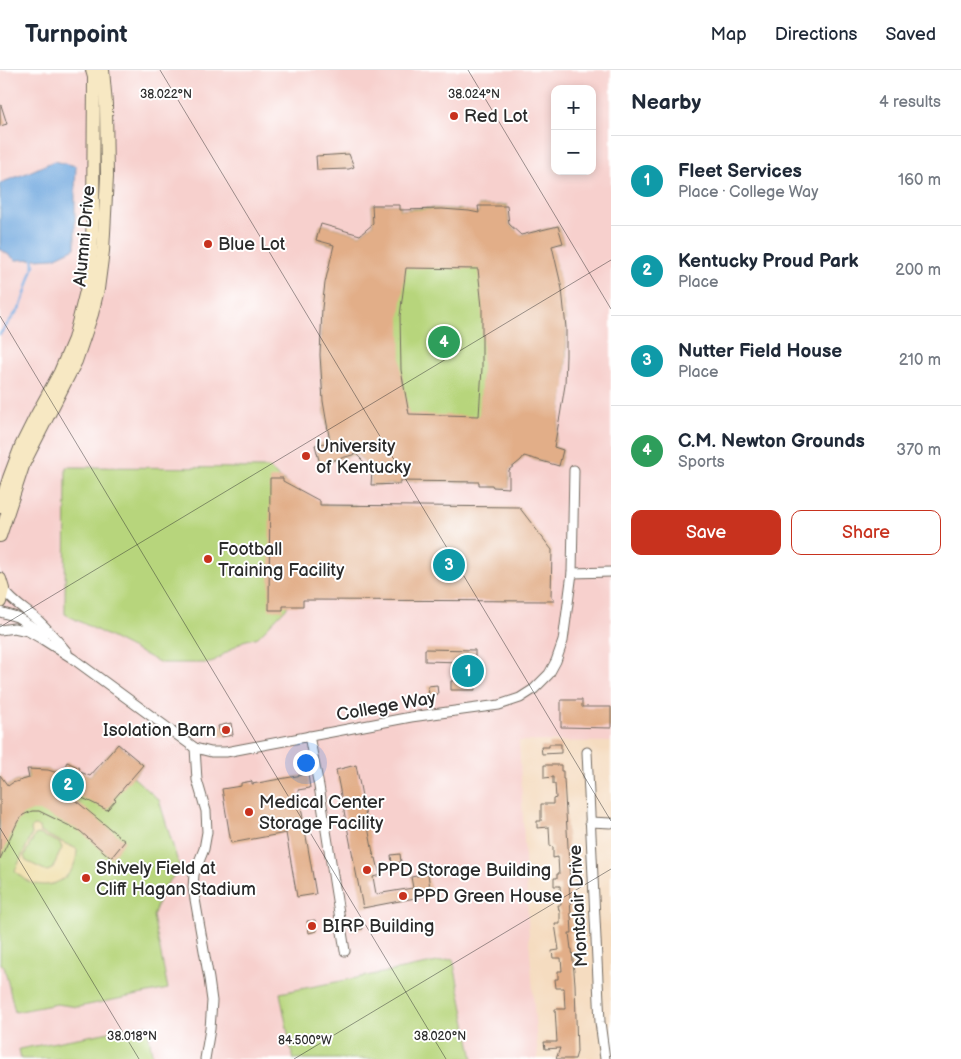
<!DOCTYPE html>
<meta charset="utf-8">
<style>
:root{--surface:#fff;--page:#f6f6f7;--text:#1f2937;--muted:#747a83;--line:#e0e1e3;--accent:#c8321e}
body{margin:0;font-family:"Balsamiq Sans",sans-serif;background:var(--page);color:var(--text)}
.controls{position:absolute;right:15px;top:15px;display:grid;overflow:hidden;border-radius:10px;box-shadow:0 2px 8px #0003}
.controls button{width:45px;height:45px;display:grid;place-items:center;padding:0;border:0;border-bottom:1px solid var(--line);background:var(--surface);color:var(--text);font:25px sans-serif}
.you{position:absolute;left:305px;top:692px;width:18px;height:18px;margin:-12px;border:4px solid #fff;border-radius:50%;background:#1a73e8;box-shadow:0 0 0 8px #1a73e833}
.badge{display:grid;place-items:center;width:32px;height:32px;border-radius:50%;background:var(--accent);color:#fff;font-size:16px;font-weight:700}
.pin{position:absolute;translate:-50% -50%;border:2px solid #fff;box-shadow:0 1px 5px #0006}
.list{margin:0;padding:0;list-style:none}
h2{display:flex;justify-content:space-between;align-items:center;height:65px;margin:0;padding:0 20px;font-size:21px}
h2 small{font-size:16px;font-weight:400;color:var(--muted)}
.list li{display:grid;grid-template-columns:32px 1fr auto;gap:15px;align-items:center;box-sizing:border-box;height:90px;padding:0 20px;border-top:1px solid var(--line)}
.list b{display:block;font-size:19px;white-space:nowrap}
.list p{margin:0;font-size:16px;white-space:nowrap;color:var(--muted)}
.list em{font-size:16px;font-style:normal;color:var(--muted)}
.actions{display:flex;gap:10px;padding:15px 20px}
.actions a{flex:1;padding:11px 0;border:1px solid var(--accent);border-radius:10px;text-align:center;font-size:18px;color:var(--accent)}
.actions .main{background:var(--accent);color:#fff}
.map{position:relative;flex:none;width:611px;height:989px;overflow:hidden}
header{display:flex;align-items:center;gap:30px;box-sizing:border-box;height:70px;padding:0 25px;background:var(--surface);border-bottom:1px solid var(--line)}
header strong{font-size:24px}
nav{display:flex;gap:28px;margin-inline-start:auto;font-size:18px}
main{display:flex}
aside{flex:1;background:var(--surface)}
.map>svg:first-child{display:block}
.built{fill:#f7d0cd;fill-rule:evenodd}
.green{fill:#b7d57c;stroke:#718054}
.sand{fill:#eeda9e;stroke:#8c8264;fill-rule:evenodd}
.water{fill:#70a7de;stroke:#4e6984}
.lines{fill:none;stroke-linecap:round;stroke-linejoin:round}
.stream{stroke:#70a7de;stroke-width:2.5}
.building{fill:#e2ae88;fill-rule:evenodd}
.minor-casing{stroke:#72695f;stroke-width:11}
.secondary-casing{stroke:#72695f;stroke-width:14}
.minor{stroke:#fff;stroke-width:9}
.secondary{stroke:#f7e8c3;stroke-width:12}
.ticks{fill:none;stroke:#2b2b2b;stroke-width:1;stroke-opacity:0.45}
.poi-dot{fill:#c8321e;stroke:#fff;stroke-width:2}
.labels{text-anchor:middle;stroke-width:4;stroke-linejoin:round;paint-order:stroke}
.poi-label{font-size:18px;fill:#2b2b2b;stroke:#fff;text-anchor:start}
.street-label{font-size:18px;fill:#2b2b2b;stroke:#fff}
.ticks-label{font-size:12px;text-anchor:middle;fill:#2b2b2b;stroke:#fff;stroke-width:4;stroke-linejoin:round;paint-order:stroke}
</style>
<header>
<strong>Turnpoint</strong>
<nav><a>Map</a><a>Directions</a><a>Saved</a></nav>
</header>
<main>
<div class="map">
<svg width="611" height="989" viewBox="0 0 611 989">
<rect width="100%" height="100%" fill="#fff"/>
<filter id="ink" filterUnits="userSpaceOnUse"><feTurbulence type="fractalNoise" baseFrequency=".02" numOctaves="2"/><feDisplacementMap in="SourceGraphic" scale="10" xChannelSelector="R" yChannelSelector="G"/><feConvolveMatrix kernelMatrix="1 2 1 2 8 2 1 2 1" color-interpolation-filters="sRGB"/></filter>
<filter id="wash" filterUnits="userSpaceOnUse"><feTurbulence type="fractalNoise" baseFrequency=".0096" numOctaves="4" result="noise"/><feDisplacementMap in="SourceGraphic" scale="20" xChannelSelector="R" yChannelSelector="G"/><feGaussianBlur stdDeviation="1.12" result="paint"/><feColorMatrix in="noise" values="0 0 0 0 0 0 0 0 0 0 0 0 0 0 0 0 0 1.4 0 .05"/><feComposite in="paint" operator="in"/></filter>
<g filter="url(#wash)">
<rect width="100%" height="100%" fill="#f5dcc0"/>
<path class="built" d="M0,0h611v672l-92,-1 10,198 9,120h-538zM555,19h37v82h-37z"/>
<g class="green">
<path d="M372,135h28l1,5c23,-3 55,-2 78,3l-1,-7 29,-1 2,19 12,11 37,-9 5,17 -28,7 2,4 16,-3c6,26 11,51 13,77 2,40 -4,80 -12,119l9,3 -4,16 -35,-10 -3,4 -12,10v18l-16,-1 -1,-2 -13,-3 -78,-1 -1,3 -29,1 1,-15 -16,-16 -36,10 -5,-19 15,-3c-13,-66 -13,-123 2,-188l13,1 1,-6 -30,-9 5,-16 39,11 13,-11z"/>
<path d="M66,397l203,1 42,37h45l-62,95 -36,37 -15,4 -32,22h-50l-96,-49z"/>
<path d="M118,674l25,21 -10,12 26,23 21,69 -16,18 -11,29 15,73 -90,18 -21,-3 -42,8 -11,-46 -4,-3v-184l8,7 4,-3 16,-5 -1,-9 21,1 13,4 6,-12 12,9 11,5z"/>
<path d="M453,889l20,100h-180l-13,-66z"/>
<path d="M147,955l6,34h-132l-2,-10z"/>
</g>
<path class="sand" d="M34,756l5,1 1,5 37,17c0,36 -39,48 -62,22l17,-37 -1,-5zM39,764l21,9 2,5 -10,21 -5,2 -21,-10 -2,-5 11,-21z"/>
<path class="water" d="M54,91l22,5 -1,24v58l-21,10 -38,2 -16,-11v-66l27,-10z"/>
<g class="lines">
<path class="stream" d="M0,264l21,-28 13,-41 -1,-8"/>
</g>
<g id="blocks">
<g class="building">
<path d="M0,35h1l6,19 -7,2z"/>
<path d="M349,84l5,13 -5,2 -32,1 -1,-14z"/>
<path d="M372,135h28v5l42,-1 27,2 10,2 -1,-7h29l2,18 12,11 37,-9 5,17 -11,3 10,43 4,39v28l-1,29 -5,31 -6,31 9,3 -4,16 -35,-10 -3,4 -12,10v18l-16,-1 -1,-2h-13v-3l-79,-1v3l-29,1 1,-15 -16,-16 -36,10 -5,-19 15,-3 -7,-41 -3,-46 2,-47 3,-25 9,-38 -18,-5 5,-16 39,11 13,-11zM406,198l72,1 4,38v61l-3,48 -70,-2 -8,-44 -1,-54z"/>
<path d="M270,408h13v3l37,20v4l199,2 33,43 -1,46 4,5 -252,-1v6h-20v4h-14z"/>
<path d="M425,579l50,1v40h-24v-9l10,-1v-18l-36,-1z"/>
<path d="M437,615l1,9 -9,1 -1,-9z"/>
<path d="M561,630h21v7h29v21l-50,-1z"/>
<path d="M231,653l2,12 -12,2 -3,-11z"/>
<path d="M118,674l25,21 -29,34 2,1 -9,10 -41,-20 -1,2 60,49 -14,17 -31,-27 -41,-20h-7l-9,4 -5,6 -18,38v-84l8,11 4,-3 17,-5 -2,-9 21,1 13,4 6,-12 13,6 -2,3 12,5z"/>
<path d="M549,674h12v9l-19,1 -1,-7h8z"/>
<path d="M356,695l18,93h2l4,17 -7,2 3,17 37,-6 -2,-11 17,-3 3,21 -68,13 -27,-138z"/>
<path d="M544,695h17v6h2v8h1l6,101h-1l3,53h-3l2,16h1l3,35 2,68 -2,7h-19l4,-11 -15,1 -1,-7h13l-2,-33h10l-1,-21h-8l-1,-9h3v-8h4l-1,-13h-8l-1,-7 7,-1 -4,-26h5v-13h-1l-1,-6h3l-1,-19h-6v-8h3v-4h2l-1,-17 -5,1v-11l-3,-1 -1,-19 -12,1v-7h4v-17h12v-5l3,-1 -1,-14h-2v-7l-9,1z"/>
<path d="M308,704l2,14 -12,2 18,104 -19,3 -11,-64 -55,10 -9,-54 19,-3v-3l11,-2v3z"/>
<path d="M400,784l1,8 -9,2 -1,-9z"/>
<path d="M315,850l2,11 -8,2 -2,-12z"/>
<path d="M361,851l2,8 -11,2 -2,-8z"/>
</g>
</g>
</g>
<g filter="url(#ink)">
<use href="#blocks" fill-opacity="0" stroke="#72695f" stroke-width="1"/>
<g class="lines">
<g class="minor-casing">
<g id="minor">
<path d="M572,503l39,-1"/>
<path d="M3,519c10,14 22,20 35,31 11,10 20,21 29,32"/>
<path d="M0,542l17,5 27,17"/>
<path d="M0,560l14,-2 14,3 14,8 30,19 123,90 16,4h15l185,-35 88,-12 21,-7 14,-9 15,-15 7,-13 7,-20 9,-68 2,-103"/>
<path d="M309,666l10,50 26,165"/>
<path d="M195,678l2,32 9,31 1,21 -3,17 -10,25 -1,14 16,91 3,22 -2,28 -5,30"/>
<path d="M587,682l13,270 5,37"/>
<path d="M590,752l21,1"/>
</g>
</g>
<g class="secondary-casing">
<g id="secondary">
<path d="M0,437l9,-29 12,-32 15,-30 24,-44 14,-33 14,-56 3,-28 2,-37 1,-141 -2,-7"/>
<path d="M0,466l24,-73 52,-102 16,-47 6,-25 5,-38 4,-74 -1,-73 -3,-34"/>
<path d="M0,509l3,10 -3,13"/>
</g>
</g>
<use href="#minor" class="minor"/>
<use href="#secondary" class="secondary"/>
</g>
</g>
<path class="ticks" d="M160,0l451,751M468,0l143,239M0,246l446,743M0,557l611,-367M0,758l139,231M294,989l317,-190"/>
<g class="poi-dot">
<circle cx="454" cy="46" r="5"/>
<circle cx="208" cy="174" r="5"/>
<circle cx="306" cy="386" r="5"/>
<circle cx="208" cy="489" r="5"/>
<circle cx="226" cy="660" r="5"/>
<circle cx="249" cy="742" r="5"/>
<circle cx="367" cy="800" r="5"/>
<circle cx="86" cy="808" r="5"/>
<circle cx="403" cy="826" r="5"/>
<circle cx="312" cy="856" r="5"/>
</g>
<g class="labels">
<g class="poi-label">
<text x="464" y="52">Red Lot</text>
<text x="218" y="180">Blue Lot</text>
<text x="316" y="382">University<tspan x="316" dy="21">of Kentucky</tspan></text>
<text x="218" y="485">Football<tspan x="218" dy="21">Training Facility</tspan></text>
<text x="216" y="666" text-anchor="end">Isolation Barn</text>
<text x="259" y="738">Medical Center<tspan x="259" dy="21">Storage Facility</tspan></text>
<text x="96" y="804">Shively Field at<tspan x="96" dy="21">Cliff Hagan Stadium</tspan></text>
<text x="377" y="806">PPD Storage Building</text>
<text x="413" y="832">PPD Green House</text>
<text x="322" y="862">BIRP Building</text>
</g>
<g class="street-label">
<text transform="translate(84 166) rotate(-85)" y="6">Alumni Drive</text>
<text transform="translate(386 636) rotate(-10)" y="6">College Way</text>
<text transform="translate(578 836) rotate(-93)" y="6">Montclair Drive</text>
</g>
</g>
<g class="ticks-label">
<text x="166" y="28">38.022°N</text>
<text x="474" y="28">38.024°N</text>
<text x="132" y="970">38.018°N</text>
<text x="440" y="970">38.020°N</text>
<text x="305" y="974">84.500°W</text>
</g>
</svg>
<div class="controls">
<button>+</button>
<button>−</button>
</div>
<div class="you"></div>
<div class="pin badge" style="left:468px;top:601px;background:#0f9aa8">1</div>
<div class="pin badge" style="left:68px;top:715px;background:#0f9aa8">2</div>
<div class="pin badge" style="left:449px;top:495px;background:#0f9aa8">3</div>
<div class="pin badge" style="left:444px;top:272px;background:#2e9e5b">4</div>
</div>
<aside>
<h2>Nearby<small>4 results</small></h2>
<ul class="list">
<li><span class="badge" style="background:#0f9aa8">1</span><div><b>Fleet Services</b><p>Place · College Way</p></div><em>160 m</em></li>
<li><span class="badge" style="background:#0f9aa8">2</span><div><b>Kentucky Proud Park</b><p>Place</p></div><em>200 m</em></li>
<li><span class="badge" style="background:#0f9aa8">3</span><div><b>Nutter Field House</b><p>Place</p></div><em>210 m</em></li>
<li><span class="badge" style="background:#2e9e5b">4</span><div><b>C.M. Newton Grounds</b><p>Sports</p></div><em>370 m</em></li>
</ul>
<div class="actions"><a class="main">Save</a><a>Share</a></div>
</aside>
</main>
